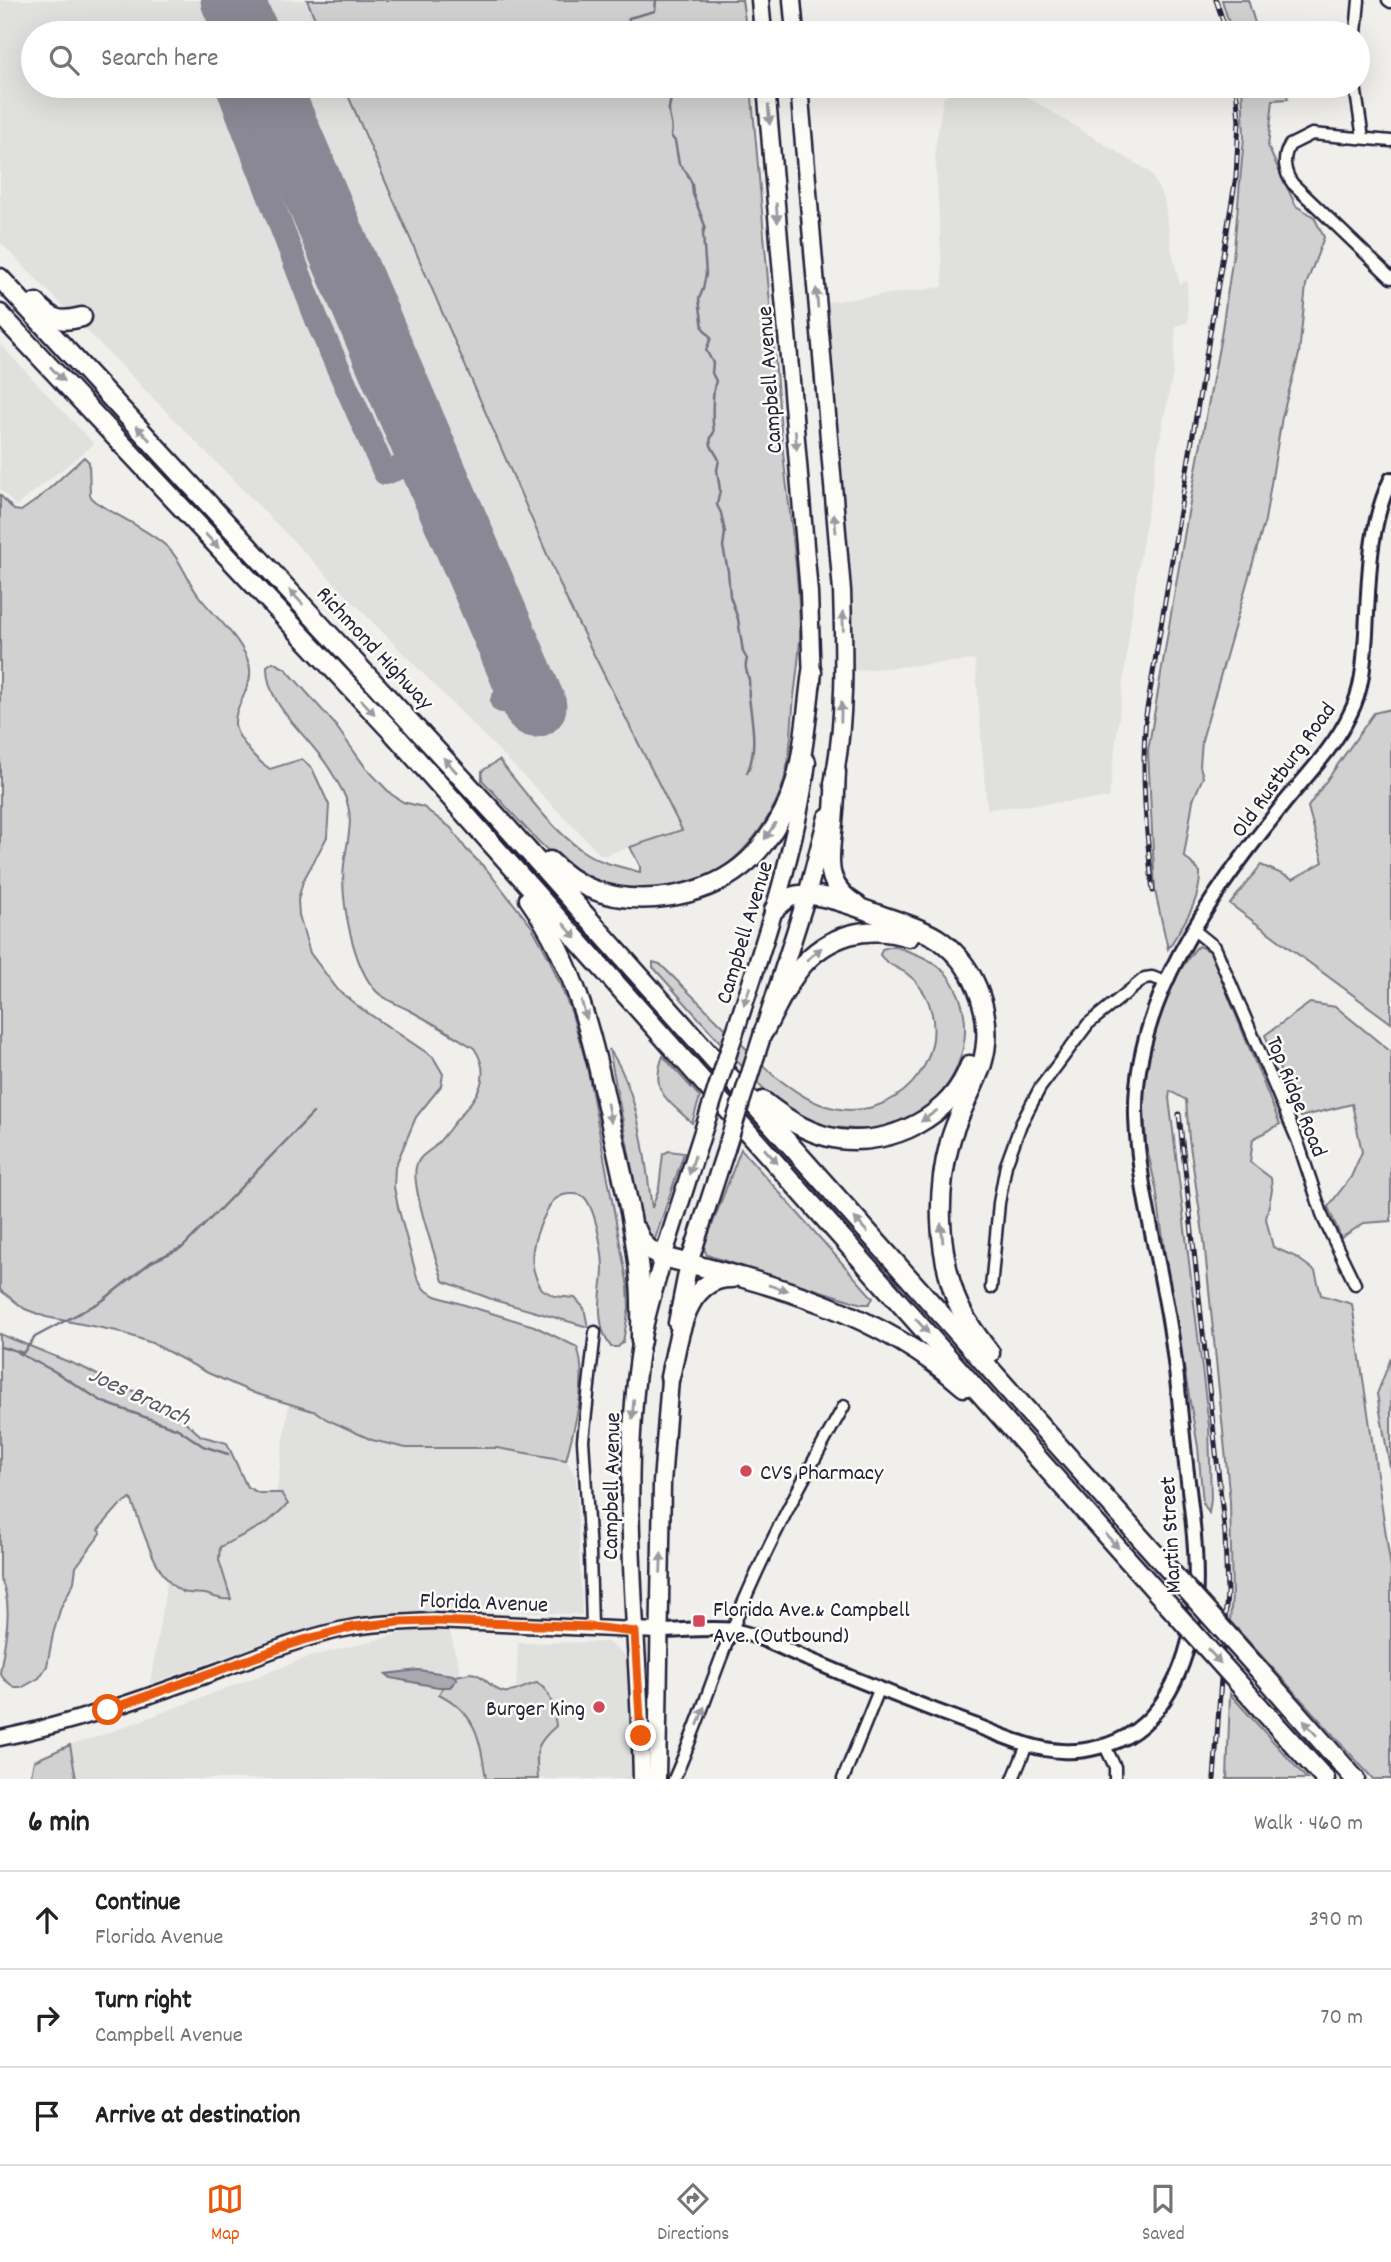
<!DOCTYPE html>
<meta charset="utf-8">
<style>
:root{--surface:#fff;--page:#f6f6f6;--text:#202124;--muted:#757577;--line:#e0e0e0;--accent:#ea580c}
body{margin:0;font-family:Dekko,sans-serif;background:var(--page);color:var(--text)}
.stop{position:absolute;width:21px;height:21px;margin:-16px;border:5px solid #ea580c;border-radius:50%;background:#fff}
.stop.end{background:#ea580c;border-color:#fff;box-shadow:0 2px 7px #0008}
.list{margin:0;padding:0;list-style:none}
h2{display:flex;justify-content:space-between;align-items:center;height:91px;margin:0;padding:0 28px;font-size:30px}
h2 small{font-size:23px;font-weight:400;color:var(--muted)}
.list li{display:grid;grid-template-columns:46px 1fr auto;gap:21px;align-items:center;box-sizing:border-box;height:98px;padding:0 28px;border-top:2px solid var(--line)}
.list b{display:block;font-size:26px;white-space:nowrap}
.list p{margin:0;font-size:23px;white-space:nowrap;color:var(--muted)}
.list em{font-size:23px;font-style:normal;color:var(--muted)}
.icon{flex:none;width:38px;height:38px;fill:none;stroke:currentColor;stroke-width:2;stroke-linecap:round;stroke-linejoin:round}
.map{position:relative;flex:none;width:1391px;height:1779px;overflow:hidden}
.search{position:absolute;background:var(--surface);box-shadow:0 7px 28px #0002;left:21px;right:21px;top:21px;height:77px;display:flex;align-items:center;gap:18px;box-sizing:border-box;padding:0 24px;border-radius:38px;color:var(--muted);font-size:26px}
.sheet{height:385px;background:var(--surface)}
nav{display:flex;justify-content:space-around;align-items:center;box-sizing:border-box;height:98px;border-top:2px solid var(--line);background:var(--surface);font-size:19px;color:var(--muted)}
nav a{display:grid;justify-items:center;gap:4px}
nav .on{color:var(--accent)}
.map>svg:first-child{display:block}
.built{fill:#e0e0df}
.green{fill:#d2d1d1;stroke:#7a7a86;stroke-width:2}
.water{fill:#a9a9b0;stroke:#737381;stroke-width:2}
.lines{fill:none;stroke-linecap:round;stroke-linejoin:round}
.stream{stroke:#737381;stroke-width:2.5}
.taxiway{stroke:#898894;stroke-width:24}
.runway{stroke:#898894;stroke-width:63}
.minor-casing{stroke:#22223b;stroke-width:15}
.tertiary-casing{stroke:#22223b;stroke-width:18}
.secondary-casing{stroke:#22223b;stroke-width:19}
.primary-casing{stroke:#22223b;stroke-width:21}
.trunk-casing{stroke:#22223b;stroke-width:21}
.motorway-casing{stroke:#22223b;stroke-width:23}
.minor{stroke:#fdfcf7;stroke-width:10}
.tertiary{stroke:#fdfcf7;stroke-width:12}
.secondary{stroke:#fdfcf7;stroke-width:14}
.primary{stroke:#fdfcf7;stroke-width:16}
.trunk{stroke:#fdfcf7;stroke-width:16}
.motorway{stroke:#fdfcf7;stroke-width:18}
.rail-casing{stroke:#22223b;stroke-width:5}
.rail{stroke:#fdfcf7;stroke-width:2.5;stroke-dasharray:8;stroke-linecap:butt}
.trunk-bridge-casing{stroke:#22223b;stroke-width:21;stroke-linecap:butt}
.motorway-bridge-casing{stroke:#22223b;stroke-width:23;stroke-linecap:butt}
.trunk-bridge{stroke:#fdfcf7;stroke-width:16}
.motorway-bridge{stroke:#fdfcf7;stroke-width:18}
.oneway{fill:#9a9aa2}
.route{stroke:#ea580c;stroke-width:9}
.poi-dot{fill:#d1495b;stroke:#fdfcf7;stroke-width:2.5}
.labels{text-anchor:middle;stroke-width:5;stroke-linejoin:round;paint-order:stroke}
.street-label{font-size:23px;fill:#22223b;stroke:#fdfcf7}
.poi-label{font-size:23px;fill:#22223b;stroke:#fdfcf7;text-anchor:start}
.water-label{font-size:24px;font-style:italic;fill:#58586a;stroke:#fdfcf7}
</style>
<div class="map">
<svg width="1391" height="1779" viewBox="0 0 1391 1779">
<rect width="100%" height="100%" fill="#f0efec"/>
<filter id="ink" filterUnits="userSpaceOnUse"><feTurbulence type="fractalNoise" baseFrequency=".0143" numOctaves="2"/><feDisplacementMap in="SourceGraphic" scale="14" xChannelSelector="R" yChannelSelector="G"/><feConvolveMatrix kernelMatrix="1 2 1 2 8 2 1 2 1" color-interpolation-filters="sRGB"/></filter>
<g filter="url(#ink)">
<g class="built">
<path d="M0,0h307l14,33h-288v53h311l225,519 114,225 -81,26 -602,-614z"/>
<path d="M957,86h52l141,86 14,27 8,53 8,32 7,-4 1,42 -12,4 -3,47 -14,70 -25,152 -25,203 -122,11 -12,-149 -122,11 -1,-60 -8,-76 -16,-233 115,-15 -8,-137 8,-51z"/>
<path d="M0,344l94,100 -78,62 -16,-17z"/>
<path d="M289,1403l27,9 10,7 46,21 34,8h91l69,12 10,17 6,138 -107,-7 -93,6 -102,23 -130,47 17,-103 17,11 21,2 21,6 5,-2 -12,-38 1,-13 47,-24 14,-30h-5z"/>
<path d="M418,1629l32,3 11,43 -5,1 1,3 -7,8 -11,7 22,12 7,10 13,31 5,32h-410l-6,-34 35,-11 204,-77z"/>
<path d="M607,1642l22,16 4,121h-95l-2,-25 4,-13 16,-15 -40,-34 2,-49z"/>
</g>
<g class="green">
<path d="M307,0h435l5,33h-426z"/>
<path d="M1222,0h26l10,33h-26z"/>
<path d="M344,86h407c11,122 21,244 32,366 6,60 16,119 17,180 0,25 -5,51 -7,76 -2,26 -3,57 -12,82 -16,41 -53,88 -99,95 -33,5 -70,6 -102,-10 -30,-15 -73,-69 -98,-95v-9l17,-11c26,32 51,68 85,92 16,11 38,15 56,20v-6l-10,-19 52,-17 -113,-225z"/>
<path d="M1242,86h42l4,13 -15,1 -5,47 28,59 18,11 10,20 -18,48 -7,69 -17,63 -17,103 -63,220 -2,26 3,11 -10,23 -9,56 16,16c1,28 -17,53 -32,77l-13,-58 -7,-140 40,-238 33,-177 13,-87 10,-112z"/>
<path d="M84,457l5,5 1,33 4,6c20,13 56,30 72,45 15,13 21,34 32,49 16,21 38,38 49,63 13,27 -18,49 -11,71 1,5 5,10 8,14 7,11 15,19 26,26l32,-10 10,9 17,37 -2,32 -24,44 -5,19 1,15 11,38 28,37 21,17 74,50 10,17 -2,12 -25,31 -21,50 -1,20 4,20 19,70 7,12 11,7 99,30 43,21c12,32 -3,81 -11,113l-69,-12h-91l-34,-8 -46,-21 -10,-7 -62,-19 -46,-20 -56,-30 -35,-12 -71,-14 -21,-8 -25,-19v-795l14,15 7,1 17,-12z"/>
<path d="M273,662l13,7 47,53 33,46 25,26 12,8 20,5 28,21 15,21 21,21 45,57 17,31 22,53 16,55 41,220 1,22 -6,34 -5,5h-7c-8,-11 -10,-21 -11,-35 -1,-14 3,-29 3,-43 0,-16 -7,-60 -19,-72 -4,-4 -10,-3 -15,-3 -10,1 -17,6 -21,15 -14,26 -24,53 -6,80l12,7 21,2 9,10 4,19 -94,-27 -51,-19c-7,-23 -32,-93 -27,-114 2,-10 11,-14 18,-20 7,-7 14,-16 20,-24 20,-24 41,-44 20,-75 -21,-13 -43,-26 -65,-38 -10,-5 -24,-10 -32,-18 -24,-24 -37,-93 -33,-127 3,-25 12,-48 -1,-73 -7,-13 -16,-29 -26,-40 -20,-26 -51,-51 -50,-86z"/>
<path d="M1391,709v314l-161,-119 31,-39 32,14 30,-17 -15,-55 66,-94z"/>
<path d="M893,946c19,6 43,14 55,30 35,47 13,115 -37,142 -19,11 -45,13 -67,10 -15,-1 -33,-4 -46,-12 -28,-16 -48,-41 -70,-65 -25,-28 -50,-56 -75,-84v-5l7,2 113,111c19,14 38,29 61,33 61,13 116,-45 95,-105 -4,-11 -13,-23 -23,-30 -9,-6 -19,-8 -26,-18l2,-6z"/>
<path d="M1198,946l12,5 70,173 -27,15 -3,23 21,16 1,12 -6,29 7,28 23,10 19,14 6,24 31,9 39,265v210h-18l-143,-158 2,-24 -2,-96 -26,-261 -15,-101 -3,-39 -16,-9 -1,7 40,328 2,73 -2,14 -6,-10 -5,-56 -29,-165 -13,-94 -10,-44 -3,-54 9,-48 20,-63c11,-10 16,-23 26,-33z"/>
<path d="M1310,1003l26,4 55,45v169l-27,2 -23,15 -13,-31 23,-30 11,-25 -10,-48 -52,13 -35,-82z"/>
<path d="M609,1049c30,41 36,110 43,159l7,-20 4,-34 6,-3 15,2 -30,89 -10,-10z"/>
<path d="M663,1056l37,41 -8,26c-24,-23 -43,-31 -29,-67z"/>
<path d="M741,1149l132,149 -4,6h-7l-155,-49 -3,-6 1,-5z"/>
<path d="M0,1334l86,35 32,17 35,11 17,11 31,28 26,7 20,44 12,6h22l7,11 -21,19 -47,24 -1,13 12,39c-9,2 -17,-3 -26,-5 -7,-1 -15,0 -22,-2 -28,-12 -41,-67 -52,-93l-11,6 -22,25 3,3 -25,34 -2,15 -13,25 -8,27 -6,32 -8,12 -18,10h-6l-11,-9 -4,-6c4,-29 15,-68 0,-95z"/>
<path d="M1391,1358v115l-14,-79z"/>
<path d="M470,1673c14,0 20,17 34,19 11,2 22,-7 33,-9 15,8 17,27 19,43 -22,19 -20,25 -18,53h-52c-6,-39 -9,-66 -47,-85l4,-7h7l7,-8 -1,-3z"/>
<path d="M1230,1694l77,85h-80z"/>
<path d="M70,1745l6,34h-46l4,-18z"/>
</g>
<path class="water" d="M418,1670l35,5 4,4 -7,8h-12l-47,-9 -5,-4z"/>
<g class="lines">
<g class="stream">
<path d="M630,33l-3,-2 2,-13 26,-7 1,-11"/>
<path d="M673,86c1,9 -3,13 -4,22 -1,11 5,16 2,28l4,5 4,23 8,9 5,11 1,10 12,32 -2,8 3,40 -3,15 -4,10 4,29 8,10 -5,12 7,13 -1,10 4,8c-4,9 -4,41 -2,51 -9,12 1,18 5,28l-2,10 3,20 -3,15 4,8 4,19 -2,15 5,24 2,25 8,23 5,33 4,7c-3,9 0,12 2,21 1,6 -1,11 0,17 3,25 9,53 -2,76"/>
<path d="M0,1347l8,2"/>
<path d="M7,1348l16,5 12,-16 67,-36 49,-39 32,-15 130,-134"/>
<path d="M18,1353l36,18 49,31 75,27 25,17 25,8"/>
</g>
<g class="taxiway">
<path d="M227,86l92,239 66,148 43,-16"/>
<path d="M502,701l26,-10"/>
</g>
<g class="runway">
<path d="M232,0l15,33"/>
<path d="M269,86l266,620"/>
</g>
<g class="minor-casing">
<g id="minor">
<path d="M1388,0l3,2"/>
<path d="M1356,33l3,-33"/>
<path d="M1355,86l8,52"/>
<path d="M1391,141l-79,-7 -22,11c-8,12 -6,28 3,39l98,94"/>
<path d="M1194,930l21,17 82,192 27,81 31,64"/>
<path d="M991,1288l8,-85 7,-38 15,-41 19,-36 48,-64 57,-46 7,-1 13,5"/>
<path d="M592,1627l-2,-75 -7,-112 12,-108"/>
<path d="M1105,1746l10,21v12"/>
<path d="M674,1779c22,-49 38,-100 58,-149 31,-78 71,-151 112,-224"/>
<path d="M843,1779l36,-89"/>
<path d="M1013,1779l14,-34"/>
</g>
</g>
<g class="tertiary-casing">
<path id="tertiary" d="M658,1631c23,0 51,-4 74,-1 27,5 53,20 78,30 54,23 109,45 164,65 28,10 58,25 88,26 12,1 26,-1 37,-4 58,-13 85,-72 94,-126 7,-48 0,-99 -6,-148 -6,-49 -9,-98 -17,-147 -11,-70 -32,-139 -34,-210 -3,-114 74,-220 142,-305 24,-31 55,-61 72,-97 13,-25 14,-53 16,-81 3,-52 2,-106 25,-154"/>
</g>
<g class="secondary-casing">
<path id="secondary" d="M0,1738c75,-15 147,-41 218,-67 45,-17 90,-36 137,-44 26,-4 53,-5 79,-6l224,10"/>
</g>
<g class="primary-casing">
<g id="primary">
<path d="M677,1323l12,-60"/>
<path d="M642,1779c-3,-146 -24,-289 -1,-435 4,-29 15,-59 22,-87"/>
<path d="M657,1779l5,-296 9,-117"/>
</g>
</g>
<g class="trunk-casing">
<g id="trunk">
<path d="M760,0l3,33"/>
<path d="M792,0l3,33"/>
<path d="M766,86l43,507 3,90"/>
<path d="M799,86l43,505c2,63 4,131 -9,193"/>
<path d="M735,1032c29,-89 60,-178 72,-270"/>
<path d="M756,1055l51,-160 20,-78"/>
<path d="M663,1257l42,-132"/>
<path d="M689,1263l37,-114"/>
</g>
</g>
<g class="motorway-casing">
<g id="motorway">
<path d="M0,278l496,537 675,757"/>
<path d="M36,303c16,17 23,20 46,14"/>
<path d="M0,314l395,421 775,872"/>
<path d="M836,772c-1,16 -1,33 -3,50 -3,34 -12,62 24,83"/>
<path d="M550,861c12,12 24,21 39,27 46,20 113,10 152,-21 21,-16 42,-49 51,-74 12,-34 15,-84 20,-121"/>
<path d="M529,899c50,71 65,147 83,230 11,50 24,102 28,153 2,19 1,39 1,59"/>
<path d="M774,910c5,-4 11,-11 17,-13 19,-8 58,7 77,14 19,7 58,18 73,30 37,28 54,79 41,123 -9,27 -25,51 -32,78 -14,51 -12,107 6,157 8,20 21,37 34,54"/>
<path d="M764,1031c22,-42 36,-81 85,-96 21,-6 39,-4 60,2"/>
<path d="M763,1101c22,18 47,34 76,38 53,7 113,-23 131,-74"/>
<path d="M637,1231c5,14 13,20 26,26 109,27 215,54 301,130"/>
<path d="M670,1377c9,-36 13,-100 62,-99"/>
<path d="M1259,1670l96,109"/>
<path d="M1258,1705l67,74"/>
</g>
</g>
<use href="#minor" class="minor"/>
<use href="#tertiary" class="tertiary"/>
<use href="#secondary" class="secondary"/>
<use href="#primary" class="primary"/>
<use href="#trunk" class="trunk"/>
<use href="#motorway" class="motorway"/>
<g class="rail-casing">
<g id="rail">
<path d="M1216,0l11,33"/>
<path d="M1153,891c-7,-59 -12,-116 -7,-176l90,-538 3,-57 -3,-34"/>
<path d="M1179,1114l46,420 2,59 -13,186"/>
</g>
</g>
<use href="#rail" class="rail"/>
<g class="trunk-bridge-casing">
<g id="trunk-bridge">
<path d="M705,1125l30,-93"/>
<path d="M726,1149l30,-94"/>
</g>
</g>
<g class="motorway-bridge-casing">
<g id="motorway-bridge">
<path d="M1171,1572l88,98"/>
<path d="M1170,1607l88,98"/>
</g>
</g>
<use href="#trunk-bridge" class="trunk-bridge"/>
<use href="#motorway-bridge" class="motorway-bridge"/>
</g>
<defs><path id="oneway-solid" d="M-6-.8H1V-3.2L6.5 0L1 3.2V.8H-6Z" transform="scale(1.75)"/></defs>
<g class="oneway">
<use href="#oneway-solid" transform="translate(769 115) rotate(86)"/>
<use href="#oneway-solid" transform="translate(777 213) rotate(85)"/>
<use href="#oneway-solid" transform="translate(817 298) rotate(-95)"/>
<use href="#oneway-solid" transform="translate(57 374) rotate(47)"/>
<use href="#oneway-solid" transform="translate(143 433) rotate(-133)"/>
<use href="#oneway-solid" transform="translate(796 440) rotate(86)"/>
<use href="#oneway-solid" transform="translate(835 523) rotate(-96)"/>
<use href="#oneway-solid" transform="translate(212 541) rotate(47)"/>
<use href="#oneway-solid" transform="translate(296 597) rotate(-133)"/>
<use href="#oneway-solid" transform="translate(843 621) rotate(-92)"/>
<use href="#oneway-solid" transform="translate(368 707) rotate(47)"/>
<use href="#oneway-solid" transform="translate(841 712) rotate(-89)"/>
<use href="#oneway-solid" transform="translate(450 765) rotate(-132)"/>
<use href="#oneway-solid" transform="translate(770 831) rotate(123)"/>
<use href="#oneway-solid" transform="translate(570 931) rotate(49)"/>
<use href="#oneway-solid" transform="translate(814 954) rotate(-40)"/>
<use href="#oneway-solid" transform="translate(747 996) rotate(108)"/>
<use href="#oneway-solid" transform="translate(584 1010) rotate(74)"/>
<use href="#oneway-solid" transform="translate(609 1113) rotate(78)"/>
<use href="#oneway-solid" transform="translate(929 1116) rotate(145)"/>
<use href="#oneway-solid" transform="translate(771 1156) rotate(48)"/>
<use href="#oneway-solid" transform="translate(692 1165) rotate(107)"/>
<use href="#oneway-solid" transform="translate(861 1225) rotate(-132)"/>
<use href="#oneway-solid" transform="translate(942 1233) rotate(-95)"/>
<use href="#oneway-solid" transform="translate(778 1288) rotate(17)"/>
<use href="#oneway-solid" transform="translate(922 1326) rotate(48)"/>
<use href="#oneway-solid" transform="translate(633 1409) rotate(94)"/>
<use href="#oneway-solid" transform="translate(1112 1541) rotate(48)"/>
<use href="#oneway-solid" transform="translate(661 1563) rotate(-88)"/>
<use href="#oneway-solid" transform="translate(1214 1656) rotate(48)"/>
<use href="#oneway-solid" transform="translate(701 1716) rotate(-70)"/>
<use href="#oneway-solid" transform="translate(1310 1728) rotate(-131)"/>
</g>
</g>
<g class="lines" filter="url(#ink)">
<path class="route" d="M108,1710l192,-69 53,-14 46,-5 36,-1 157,6 43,5 6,104"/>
</g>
<g class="poi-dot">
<circle cx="746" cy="1471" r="7"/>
<rect x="692" y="1614" width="14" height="14" rx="3.5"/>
<circle cx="599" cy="1707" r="7"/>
</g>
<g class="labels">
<g class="street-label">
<text transform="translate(768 380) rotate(-94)" y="8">Campbell Avenue</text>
<text transform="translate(376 647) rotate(47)" y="8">Richmond Highway</text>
<text transform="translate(1282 769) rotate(-54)" y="8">Old Rustburg Road</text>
<text transform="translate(743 932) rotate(-73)" y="8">Campbell Avenue</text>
<text transform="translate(1298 1096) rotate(68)" y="8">Top Ridge Road</text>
<text transform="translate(610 1486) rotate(-89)" y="8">Campbell Avenue</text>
<text transform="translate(1169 1535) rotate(-93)" y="8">Martin Street</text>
<text transform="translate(484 1601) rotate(2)" y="8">Florida Avenue</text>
</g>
<g class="poi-label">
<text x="760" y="1479">CVS Pharmacy</text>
<text x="713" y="1616">Florida Ave.&amp; Campbell<tspan x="713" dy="26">Ave. (Outbound)</tspan></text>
<text x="585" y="1715" text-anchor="end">Burger King</text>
</g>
<g class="water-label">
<text transform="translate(140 1395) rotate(25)" y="8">Joes Branch</text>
</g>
</g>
</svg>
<div class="stop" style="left:108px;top:1710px"></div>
<div class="stop end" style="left:641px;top:1736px"></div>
<div class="search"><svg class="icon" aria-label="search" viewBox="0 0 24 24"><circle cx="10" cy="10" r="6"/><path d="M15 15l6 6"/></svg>Search here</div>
</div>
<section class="sheet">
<h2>6 min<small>Walk · 460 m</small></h2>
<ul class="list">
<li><svg class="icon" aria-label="ahead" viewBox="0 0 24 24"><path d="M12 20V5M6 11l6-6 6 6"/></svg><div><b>Continue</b><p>Florida Avenue</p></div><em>390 m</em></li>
<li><svg class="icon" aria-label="right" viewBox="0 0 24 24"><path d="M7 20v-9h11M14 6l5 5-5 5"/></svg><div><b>Turn right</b><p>Campbell Avenue</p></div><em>70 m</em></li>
<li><svg class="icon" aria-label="arrive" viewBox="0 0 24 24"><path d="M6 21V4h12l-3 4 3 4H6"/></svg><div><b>Arrive at destination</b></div></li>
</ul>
</section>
<nav>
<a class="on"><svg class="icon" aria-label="map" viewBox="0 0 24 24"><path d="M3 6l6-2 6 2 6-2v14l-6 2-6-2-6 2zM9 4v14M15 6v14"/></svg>Map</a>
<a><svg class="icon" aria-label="directions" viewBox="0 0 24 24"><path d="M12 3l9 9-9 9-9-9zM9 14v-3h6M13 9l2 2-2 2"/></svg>Directions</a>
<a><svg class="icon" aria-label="saved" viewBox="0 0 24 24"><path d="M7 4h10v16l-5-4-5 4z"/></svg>Saved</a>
</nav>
